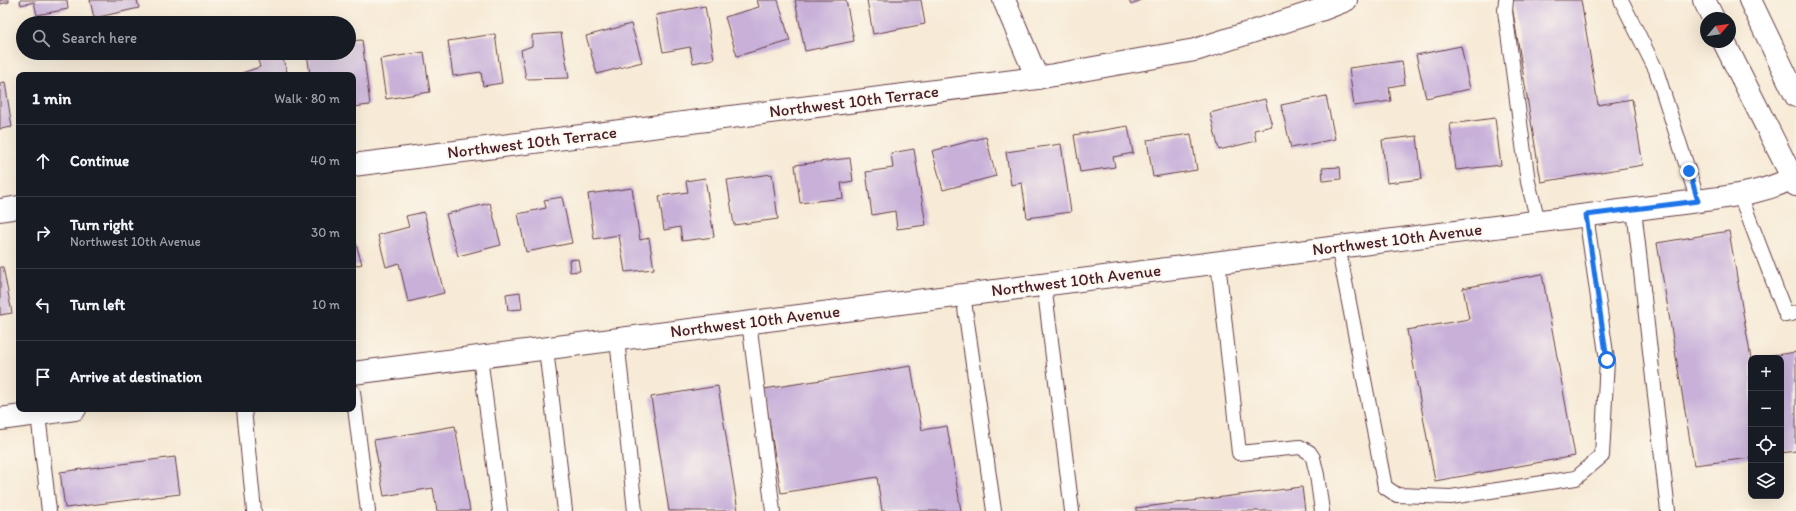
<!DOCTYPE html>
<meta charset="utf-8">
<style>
:root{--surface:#171b24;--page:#20242c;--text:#f1f3f6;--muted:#9ea1a6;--line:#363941}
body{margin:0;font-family:Itim,sans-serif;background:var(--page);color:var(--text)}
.controls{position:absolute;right:12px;bottom:12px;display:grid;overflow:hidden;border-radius:8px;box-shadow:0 4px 16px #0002}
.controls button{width:36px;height:36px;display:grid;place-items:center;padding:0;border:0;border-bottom:1px solid var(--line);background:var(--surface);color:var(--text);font:20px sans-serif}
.compass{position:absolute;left:1700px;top:12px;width:36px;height:36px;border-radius:50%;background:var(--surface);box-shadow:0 4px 16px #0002;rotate:61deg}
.stop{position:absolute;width:12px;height:12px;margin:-9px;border:3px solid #1a73e8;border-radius:50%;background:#fff}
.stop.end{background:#1a73e8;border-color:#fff;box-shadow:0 1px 4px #0008}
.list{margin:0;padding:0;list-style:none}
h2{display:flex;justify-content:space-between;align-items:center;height:52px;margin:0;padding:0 16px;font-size:17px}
h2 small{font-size:13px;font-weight:400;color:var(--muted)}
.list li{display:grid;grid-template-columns:26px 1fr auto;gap:12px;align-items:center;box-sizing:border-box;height:72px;padding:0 16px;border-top:1px solid var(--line)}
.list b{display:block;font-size:15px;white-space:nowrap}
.list p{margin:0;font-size:13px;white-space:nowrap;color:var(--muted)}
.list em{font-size:13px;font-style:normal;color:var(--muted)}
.icon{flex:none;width:22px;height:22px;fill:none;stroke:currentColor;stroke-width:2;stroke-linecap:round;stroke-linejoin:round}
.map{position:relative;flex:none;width:1796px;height:511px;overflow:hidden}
.search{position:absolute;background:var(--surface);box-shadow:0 4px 16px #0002;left:16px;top:16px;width:340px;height:44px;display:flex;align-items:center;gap:10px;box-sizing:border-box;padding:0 14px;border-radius:22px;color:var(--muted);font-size:15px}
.panel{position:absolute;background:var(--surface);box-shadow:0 4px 16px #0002;left:16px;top:72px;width:340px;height:340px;border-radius:8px}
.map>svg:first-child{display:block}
.building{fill:#c8b0d9}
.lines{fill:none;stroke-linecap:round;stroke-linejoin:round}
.lane-casing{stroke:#643d45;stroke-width:16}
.street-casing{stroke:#643d45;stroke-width:24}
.secondary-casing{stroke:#643d45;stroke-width:24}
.lane{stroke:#fff;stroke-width:14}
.street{stroke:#fff;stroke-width:22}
.secondary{stroke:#fff;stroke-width:22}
.route{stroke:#1a73e8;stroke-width:5}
.labels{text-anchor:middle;stroke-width:4;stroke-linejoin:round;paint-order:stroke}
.street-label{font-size:17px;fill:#4a1f2b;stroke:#fbf7ec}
</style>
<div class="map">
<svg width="1796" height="511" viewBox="0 0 1796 511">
<rect width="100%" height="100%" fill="#fbf7ec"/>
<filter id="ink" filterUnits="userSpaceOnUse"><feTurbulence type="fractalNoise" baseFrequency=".025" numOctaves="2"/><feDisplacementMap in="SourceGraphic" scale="8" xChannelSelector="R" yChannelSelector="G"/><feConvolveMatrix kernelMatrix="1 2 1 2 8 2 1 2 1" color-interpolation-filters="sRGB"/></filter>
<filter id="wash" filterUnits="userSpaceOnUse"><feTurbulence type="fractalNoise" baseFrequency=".012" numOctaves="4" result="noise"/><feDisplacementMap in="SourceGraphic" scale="16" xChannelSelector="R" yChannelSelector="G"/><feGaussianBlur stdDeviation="0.9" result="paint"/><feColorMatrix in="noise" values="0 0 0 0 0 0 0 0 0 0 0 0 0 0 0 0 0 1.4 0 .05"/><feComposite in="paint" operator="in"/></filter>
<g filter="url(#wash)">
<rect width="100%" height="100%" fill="#f7ead6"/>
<g id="blocks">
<g class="building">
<path d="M0,0h9v2l-9,2z"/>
<path d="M20,0h47l1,9 -31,6 -3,-13 -13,3z"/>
<path d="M90,0h47l2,8 -45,10z"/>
<path d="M757,0h21l12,41 -53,15 -12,-39 34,-10z"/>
<path d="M795,0h51l8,41 -49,10z"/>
<path d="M867,0h54l4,24 -52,10z"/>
<path d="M1129,0h12l-10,5z"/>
<path d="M1511,0h70l17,105 34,-6 11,66 -102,17z"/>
<path d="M705,6l9,53 -21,4 -3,-16 -27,5 -7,-37z"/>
<path d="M631,24l11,38 -45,12 -11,-38z"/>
<path d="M561,33l8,45 -43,1 -5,-29 11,-4v-11z"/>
<path d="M495,34l7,49 -19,3 -2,-14 -28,4 -5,-35z"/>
<path d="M362,40l8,65 -17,2v-32h-43l-3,-22h42v-12z"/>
<path d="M1461,46l9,43 -44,9 -10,-43z"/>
<path d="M424,52l6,40 -44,7 -6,-40z"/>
<path d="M256,53h25l7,22h-48l-1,-1 21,-7z"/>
<path d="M1402,61l3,23 -16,3 2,14 -37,5 -5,-38z"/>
<path d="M5,82l7,45 -12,2v-46z"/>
<path d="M1326,96l9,43 -44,9 -10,-43z"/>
<path d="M1265,99l7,27 -18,4 2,11 -37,9 -9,-37z"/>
<path d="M1495,118l6,47 -45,5 -6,-46z"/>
<path d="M1128,126l5,27 -20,4 2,10 -35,5 -6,-37z"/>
<path d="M1191,134l6,36 -44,7 -6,-37z"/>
<path d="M1417,136l5,43 -35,4 -5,-43z"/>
<path d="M986,137l10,39 -53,14 -11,-39z"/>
<path d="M1061,144l10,68 -44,6 -5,-35 -11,2 -5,-33z"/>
<path d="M914,149l12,76 -29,4 -2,-18 -23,4 -6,-43 27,-4 -2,-15z"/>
<path d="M850,158l3,23 -12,2 2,15 -43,5 -5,-38z"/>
<path d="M1340,167l1,12 -18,2 -1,-13z"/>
<path d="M772,174l6,45 -44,6 -7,-45z"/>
<path d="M705,178l9,59 -32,4 -2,-14 -16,3 -5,-34 29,-4 -2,-11z"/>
<path d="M632,188l8,52 9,-2 5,31 -29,3 -6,-37 -25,4 -6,-45z"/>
<path d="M562,197l10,46 -46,9 -8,-38 28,-6 -2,-8z"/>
<path d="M490,203l11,42 -43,11 -12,-42z"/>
<path d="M424,212l20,81 -36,9 -9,-39 -13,4 -8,-32 31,-8 -3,-11z"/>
<path d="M1729,231l22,128v99l-57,7 -37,-222z"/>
<path d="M353,234l9,30 -9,2z"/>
<path d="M578,259l2,12 -10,1 -1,-12z"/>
<path d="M0,267h3l9,46 -12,2z"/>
<path d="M1542,274l33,182 -140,25 -28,-151 62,-11 -6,-31z"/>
<path d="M520,292l2,17 -14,1 -2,-16z"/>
<path d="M1796,352v99l-15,2v-95l-19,-1z"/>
<path d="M911,366l11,64 25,-4 14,85h-79l-5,-34 -96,16 -17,-104z"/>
<path d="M718,386l20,125h-69l-18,-114z"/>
<path d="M455,426l15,85h-33l-4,-23 -49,8 -10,-56z"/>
<path d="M175,457l5,37 -115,14 -5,-36z"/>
<path d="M1302,487l3,24h-169v-3z"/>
</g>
</g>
</g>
<g filter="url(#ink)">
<use href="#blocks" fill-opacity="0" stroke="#643d45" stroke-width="1"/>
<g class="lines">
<g class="lane-casing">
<g id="lane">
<path d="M1506,0l-1,11 23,171 10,39"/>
<path d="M1621,0l35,70 42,131"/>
<path d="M1740,195l46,120 10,-2"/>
<path d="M1634,209l34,302"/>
<path d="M1338,246l47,241 12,8 54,2 125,-19 26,-22 5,-96 -21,-145"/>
<path d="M1218,262l21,191 61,-6 9,5 4,6 4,17 5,36"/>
<path d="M1044,284l28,227"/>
<path d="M963,294l31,217"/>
<path d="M749,322l24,189"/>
<path d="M617,339l18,172"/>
<path d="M546,349l19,162"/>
<path d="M480,357l20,154"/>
<path d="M353,392l15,119"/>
<path d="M244,409l10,102"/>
<path d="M38,414l11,97"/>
</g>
</g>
<g class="street-casing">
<g id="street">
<path d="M1004,0l33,78"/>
<path d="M353,165l684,-87 158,-28 128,-41 23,-9"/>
<path d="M0,210l19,-3"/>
</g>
</g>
<g class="secondary-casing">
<g id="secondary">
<path d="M1704,0l9,18"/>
<path d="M1750,0l46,96"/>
<path d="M1724,42l72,143"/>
<path d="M353,373l1345,-172c34,-5 68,-8 98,-25"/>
<path d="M0,419l75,-10"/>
</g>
</g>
<use href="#lane" class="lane"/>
<use href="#street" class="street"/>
<use href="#secondary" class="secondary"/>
</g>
</g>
<g class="lines" filter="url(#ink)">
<path class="route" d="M1607,360l-21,-145 112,-14 -9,-30"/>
</g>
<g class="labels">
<g class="street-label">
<text transform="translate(854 101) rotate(-7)" y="6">Northwest 10th Terrace</text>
<text transform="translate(532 142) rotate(-7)" y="6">Northwest 10th Terrace</text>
<text transform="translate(1397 239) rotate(-7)" y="6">Northwest 10th Avenue</text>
<text transform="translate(1076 280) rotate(-7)" y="6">Northwest 10th Avenue</text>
<text transform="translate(755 321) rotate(-7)" y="6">Northwest 10th Avenue</text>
</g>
</g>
</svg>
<div class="controls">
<button>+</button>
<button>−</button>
<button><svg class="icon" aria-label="locate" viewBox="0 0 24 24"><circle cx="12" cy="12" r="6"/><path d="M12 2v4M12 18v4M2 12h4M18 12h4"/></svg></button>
<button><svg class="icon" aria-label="layers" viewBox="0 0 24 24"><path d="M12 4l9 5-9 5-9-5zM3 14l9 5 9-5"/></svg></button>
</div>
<svg class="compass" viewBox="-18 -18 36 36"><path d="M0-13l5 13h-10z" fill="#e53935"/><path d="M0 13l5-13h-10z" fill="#9ea1a6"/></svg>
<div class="stop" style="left:1607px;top:360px"></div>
<div class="stop end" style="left:1689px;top:171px"></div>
<div class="search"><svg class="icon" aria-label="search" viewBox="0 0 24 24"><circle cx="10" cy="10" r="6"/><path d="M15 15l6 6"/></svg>Search here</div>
<section class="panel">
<h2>1 min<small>Walk · 80 m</small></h2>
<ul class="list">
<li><svg class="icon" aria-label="ahead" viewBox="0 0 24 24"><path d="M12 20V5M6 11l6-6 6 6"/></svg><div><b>Continue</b></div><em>40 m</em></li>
<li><svg class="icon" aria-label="right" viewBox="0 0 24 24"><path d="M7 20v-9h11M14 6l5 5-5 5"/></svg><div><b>Turn right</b><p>Northwest 10th Avenue</p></div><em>30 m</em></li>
<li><svg class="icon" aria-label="left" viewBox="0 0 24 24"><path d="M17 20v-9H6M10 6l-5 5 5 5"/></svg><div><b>Turn left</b></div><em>10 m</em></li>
<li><svg class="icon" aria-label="arrive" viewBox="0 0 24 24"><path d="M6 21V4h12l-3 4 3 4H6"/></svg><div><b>Arrive at destination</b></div></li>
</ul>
</section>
</div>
